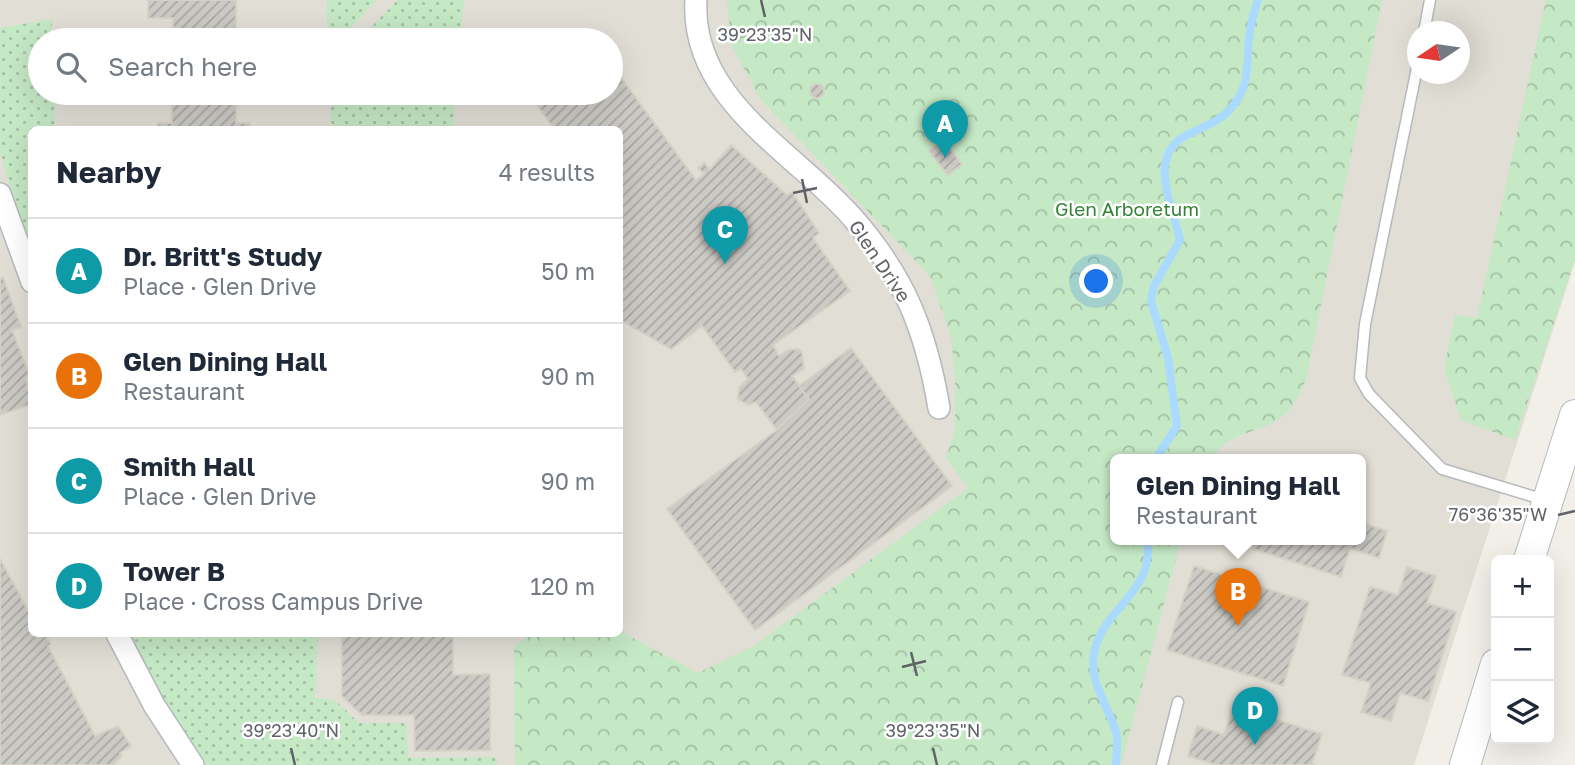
<!DOCTYPE html>
<meta charset="utf-8">
<style>
:root{--surface:#fff;--page:#f2f2f3;--text:#1f2937;--muted:#747a83;--line:#e0e1e3;--accent:#ea4335}
body{margin:0;font-family:"Golos Text",sans-serif;background:var(--page);color:var(--text)}
.controls{position:absolute;right:21px;bottom:21px;display:grid;overflow:hidden;border-radius:10px;box-shadow:0 7px 28px #0002}
.controls button{width:63px;height:63px;display:grid;place-items:center;padding:0;border:0;border-bottom:2px solid var(--line);background:var(--surface);color:var(--text);font:35px sans-serif}
.compass{position:absolute;left:1407px;top:21px;width:63px;height:63px;border-radius:50%;background:var(--surface);box-shadow:0 7px 28px #0002;rotate:257deg}
.you{position:absolute;left:1097px;top:282px;width:24px;height:24px;margin:-18px;border:5px solid #fff;border-radius:50%;background:#1a73e8;box-shadow:0 0 0 10px #1a73e833}
.badge{display:grid;place-items:center;width:46px;height:46px;border-radius:50%;background:var(--accent);color:#fff;font-size:23px;font-weight:700}
.pin{position:absolute;translate:-50% -58px;filter:drop-shadow(0 2px 4px #0008)}
.pin::after{content:'';position:absolute;top:37px;width:24px;height:21px;background:inherit;clip-path:polygon(0 0,100% 0,50% 100%)}
.popup{position:absolute;left:1110px;top:454px;width:256px;height:91px;box-sizing:border-box;display:grid;place-content:center;border-radius:10px;background:var(--surface);filter:drop-shadow(0 2px 5px #0005);font-size:23px;white-space:nowrap;color:var(--muted)}
.popup b{font-size:26px;color:var(--text)}
.popup::after{content:'';position:absolute;left:50%;top:100%;margin-left:-14px;border:14px solid transparent;border-top-color:var(--surface)}
.list{margin:0;padding:0;list-style:none}
h2{display:flex;justify-content:space-between;align-items:center;height:91px;margin:0;padding:0 28px;font-size:30px}
h2 small{font-size:23px;font-weight:400;color:var(--muted)}
.list li{display:grid;grid-template-columns:46px 1fr auto;gap:21px;align-items:center;box-sizing:border-box;height:105px;padding:0 28px;border-top:2px solid var(--line)}
.list b{display:block;font-size:26px;white-space:nowrap}
.list p{margin:0;font-size:23px;white-space:nowrap;color:var(--muted)}
.list em{font-size:23px;font-style:normal;color:var(--muted)}
.icon{flex:none;width:38px;height:38px;fill:none;stroke:currentColor;stroke-width:2;stroke-linecap:round;stroke-linejoin:round}
.map{position:relative;flex:none;width:1575px;height:765px;overflow:hidden}
.search{position:absolute;background:var(--surface);box-shadow:0 7px 28px #0002;left:28px;top:28px;width:595px;height:77px;display:flex;align-items:center;gap:18px;box-sizing:border-box;padding:0 24px;border-radius:38px;color:var(--muted);font-size:26px}
.panel{position:absolute;background:var(--surface);box-shadow:0 7px 28px #0002;left:28px;top:126px;width:595px;height:511px;border-radius:10px}
.map>svg:first-child{display:block}
.education{fill:#e1ded6;fill-rule:evenodd}
.grass{fill:url(#grass-dots)}
.forest{fill:url(#forest-crowns)}
.lines{fill:none;stroke-linecap:round;stroke-linejoin:round}
.stream{stroke:#aadaff;stroke-width:8}
.building{fill:url(#building-hatch);stroke:#d6d1c6;stroke-width:2}
.lane-casing{stroke:#b5b8bc;stroke-width:13}
.street-casing{stroke:#b5b8bc;stroke-width:24}
.secondary-casing{stroke:#b6babf;stroke-width:32}
.lane{stroke:#fff;stroke-width:10}
.street{stroke:#fff;stroke-width:21}
.secondary{stroke:#fff;stroke-width:30}
.ticks{fill:none;stroke:#5f6368;stroke-width:2.5}
.labels{text-anchor:middle;stroke-width:5;stroke-linejoin:round;paint-order:stroke}
.park-label{font-size:19px;fill:#348238;stroke:#fff}
.street-label{font-size:19px;fill:#5f6368;stroke:#fff}
.ticks-label{font-size:18px;text-anchor:middle;fill:#5f6368;stroke:#fff;stroke-width:5;stroke-linejoin:round;paint-order:stroke}
</style>
<div class="map">
<svg width="1575" height="765" viewBox="0 0 1575 765">
<defs>
<pattern id="grass-dots" width="8" height="8" patternUnits="userSpaceOnUse" patternTransform="scale(1.75)"><rect width="8" height="8" fill="#c5e8c5"/><path d="M2 2h.1M6 6h.1" fill="none" stroke="#a3c0a4" stroke-width="1.8" stroke-linecap="round"/></pattern>
<pattern id="forest-crowns" width="20" height="18" patternUnits="userSpaceOnUse" patternTransform="scale(1.75)"><rect width="20" height="18" fill="#c5e8c5"/><path d="M2 6a3 3 0 1 1 6 0M12 15a3 3 0 1 1 6 0" fill="none" stroke="#a3c0a4"/></pattern>
<pattern id="building-hatch" width="6" height="6" patternUnits="userSpaceOnUse" patternTransform="scale(1.75)"><rect width="6" height="6" fill="#cccac5"/><path d="M-1 1l2-2M0 6l6-6M5 7l2-2" fill="none" stroke="#a9a8a4"/></pattern>
</defs>
<rect width="100%" height="100%" fill="#f1efe8"/>
<path class="education" d="M0,0h1575v261l-161,504h-1414zM1418,32h42v42h-42zM40,40h571v53h-571zM32,130h588v504h-588zM1116,460h244v80h-244z"/>
<g class="grass">
<path d="M327,0h50l-38,40h-8l-4,-7z"/>
<path d="M398,0h66l-4,40h-102z"/>
<path d="M52,19v21h-12v53h14l1,36 -23,1 -1,126 -31,-103v-125z"/>
<path d="M331,93h125l-3,36h-118l-4,-7z"/>
<path d="M128,634h190l-3,64 20,2 24,23h48l1,35 88,-1 1,8h-291l-44,-65z"/>
</g>
<g class="forest">
<path d="M727,0h655l-76,380c-7,14 -11,27 -24,37 -22,17 -54,13 -71,43h-95v80h65l-60,225h-606l-1,-118 16,-13h90v-3l78,42 57,-28 213,-157 -22,-30 9,-28v-51l-4,-42 -21,-61 -170,-177 -29,-55z"/>
<path d="M1546,0h29v260l-60,180 -54,-20 -17,-51 11,-54 22,3z"/>
</g>
<g class="lines">
<g class="stream">
<path d="M1155,460l22,-34 -9,-68 -17,-57 3,-15 26,-46c-6,-31 -34,-82 5,-104 15,-8 35,-14 46,-28 22,-24 14,-49 19,-77 1,-10 5,-21 8,-31"/>
<path d="M1116,765c0,-10 3,-23 0,-33 -8,-27 -29,-52 -21,-83 10,-42 60,-57 52,-109"/>
</g>
</g>
<g class="building">
<path d="M148,0h88v40h-63v-22h-25z"/>
<path d="M611,64l85,116 8,-6 -6,-6 6,-5 6,6 21,-24 56,50 5,-3 27,41 -6,5 37,53 -77,54 6,11 9,-6 11,-1 3,4 2,16 -12,7 17,23 -32,31 -21,-28 -8,3 -10,-6 1,-11 9,-9 -7,-10 -6,3 -33,-46 -31,23 -51,-29v-190h-65l-27,-37h83z"/>
<circle cx="817" cy="91" r="7"/>
<path d="M172,93h64v30h14v7h-93l1,-7h14z"/>
<path d="M943,140l19,24 -14,11 -19,-24z"/>
<path d="M3,277l18,50 -9,3 18,46 -4,2 6,26 -32,11v-137z"/>
<path d="M851,348l101,138 -197,144 -88,-121 110,-79 32,-31 -10,-13z"/>
<path d="M1360,522l27,9 -8,27 -29,-10 -9,29 -88,-28 3,-9h104z"/>
<path d="M0,559l28,51 4,-1v25h13l6,10 -3,2 47,90 23,-10 13,20 -11,7 2,3 -9,9h-113z"/>
<path d="M1194,566l115,36 -26,84 -116,-36z"/>
<path d="M1407,567l29,9 -9,27 29,9 -28,89 -28,-8 -9,28 -30,-9 10,-29 -29,-8 28,-88 28,8z"/>
<path d="M342,634h111v41l37,-1v76l-75,1 -1,-36h-52l-20,-19z"/>
<path d="M1233,706l89,28 -10,30 3,1h-99l-28,-9 9,-30 27,9z"/>
</g>
<g class="lines">
<g class="lane-casing">
<g id="lane">
<path d="M1424,32l6,-32"/>
<path d="M1418,63l-53,261 -5,54 9,16 73,75 103,31"/>
<path d="M1162,765l16,-63"/>
</g>
</g>
<g class="street-casing">
<g id="street">
<path d="M696,0c-6,100 99,152 156,217 53,60 74,114 87,191"/>
<path d="M0,194l32,88"/>
<path d="M117,634l37,71 39,60"/>
</g>
</g>
<g class="secondary-casing">
<g id="secondary">
<path d="M1529,560l46,-145"/>
<path d="M1465,765l31,-101"/>
</g>
</g>
<use href="#lane" class="lane"/>
<use href="#street" class="street"/>
<use href="#secondary" class="secondary"/>
</g>
<path class="ticks" d="M761,0l4,17M802,179l5,24M793,193l24,-5M1558,515l17,-4M911,652l6,24M902,667l24,-6M291,748l4,17M933,748l4,17"/>
<g class="labels">
<g class="park-label">
<text x="1127" y="216">Glen Arboretum</text>
</g>
<g class="street-label">
<text transform="translate(880 261) rotate(56)" y="7">Glen Drive</text>
</g>
</g>
<g class="ticks-label">
<text x="765" y="41">39°23'35"N</text>
<text x="1498" y="521">76°36'35"W</text>
<text x="291" y="737">39°23'40"N</text>
<text x="933" y="737">39°23'35"N</text>
</g>
</svg>
<div class="controls">
<button>+</button>
<button>−</button>
<button><svg class="icon" aria-label="layers" viewBox="0 0 24 24"><path d="M12 4l9 5-9 5-9-5zM3 14l9 5 9-5"/></svg></button>
</div>
<svg class="compass" viewBox="-18 -18 36 36"><path d="M0-13l5 13h-10z" fill="#e53935"/><path d="M0 13l5-13h-10z" fill="#747a83"/></svg>
<div class="you"></div>
<div class="pin badge" style="left:945px;top:158px;background:#0f9aa8">A</div>
<div class="pin badge" style="left:1238px;top:626px;background:#e8710a">B</div>
<div class="popup"><b>Glen Dining Hall</b>Restaurant</div>
<div class="pin badge" style="left:725px;top:264px;background:#0f9aa8">C</div>
<div class="pin badge" style="left:1255px;top:745px;background:#0f9aa8">D</div>
<div class="search"><svg class="icon" aria-label="search" viewBox="0 0 24 24"><circle cx="10" cy="10" r="6"/><path d="M15 15l6 6"/></svg>Search here</div>
<section class="panel">
<h2>Nearby<small>4 results</small></h2>
<ul class="list">
<li><span class="badge" style="background:#0f9aa8">A</span><div><b>Dr. Britt's Study</b><p>Place · Glen Drive</p></div><em>50 m</em></li>
<li><span class="badge" style="background:#e8710a">B</span><div><b>Glen Dining Hall</b><p>Restaurant</p></div><em>90 m</em></li>
<li><span class="badge" style="background:#0f9aa8">C</span><div><b>Smith Hall</b><p>Place · Glen Drive</p></div><em>90 m</em></li>
<li><span class="badge" style="background:#0f9aa8">D</span><div><b>Tower B</b><p>Place · Cross Campus Drive</p></div><em>120 m</em></li>
</ul>
</section>
</div>
